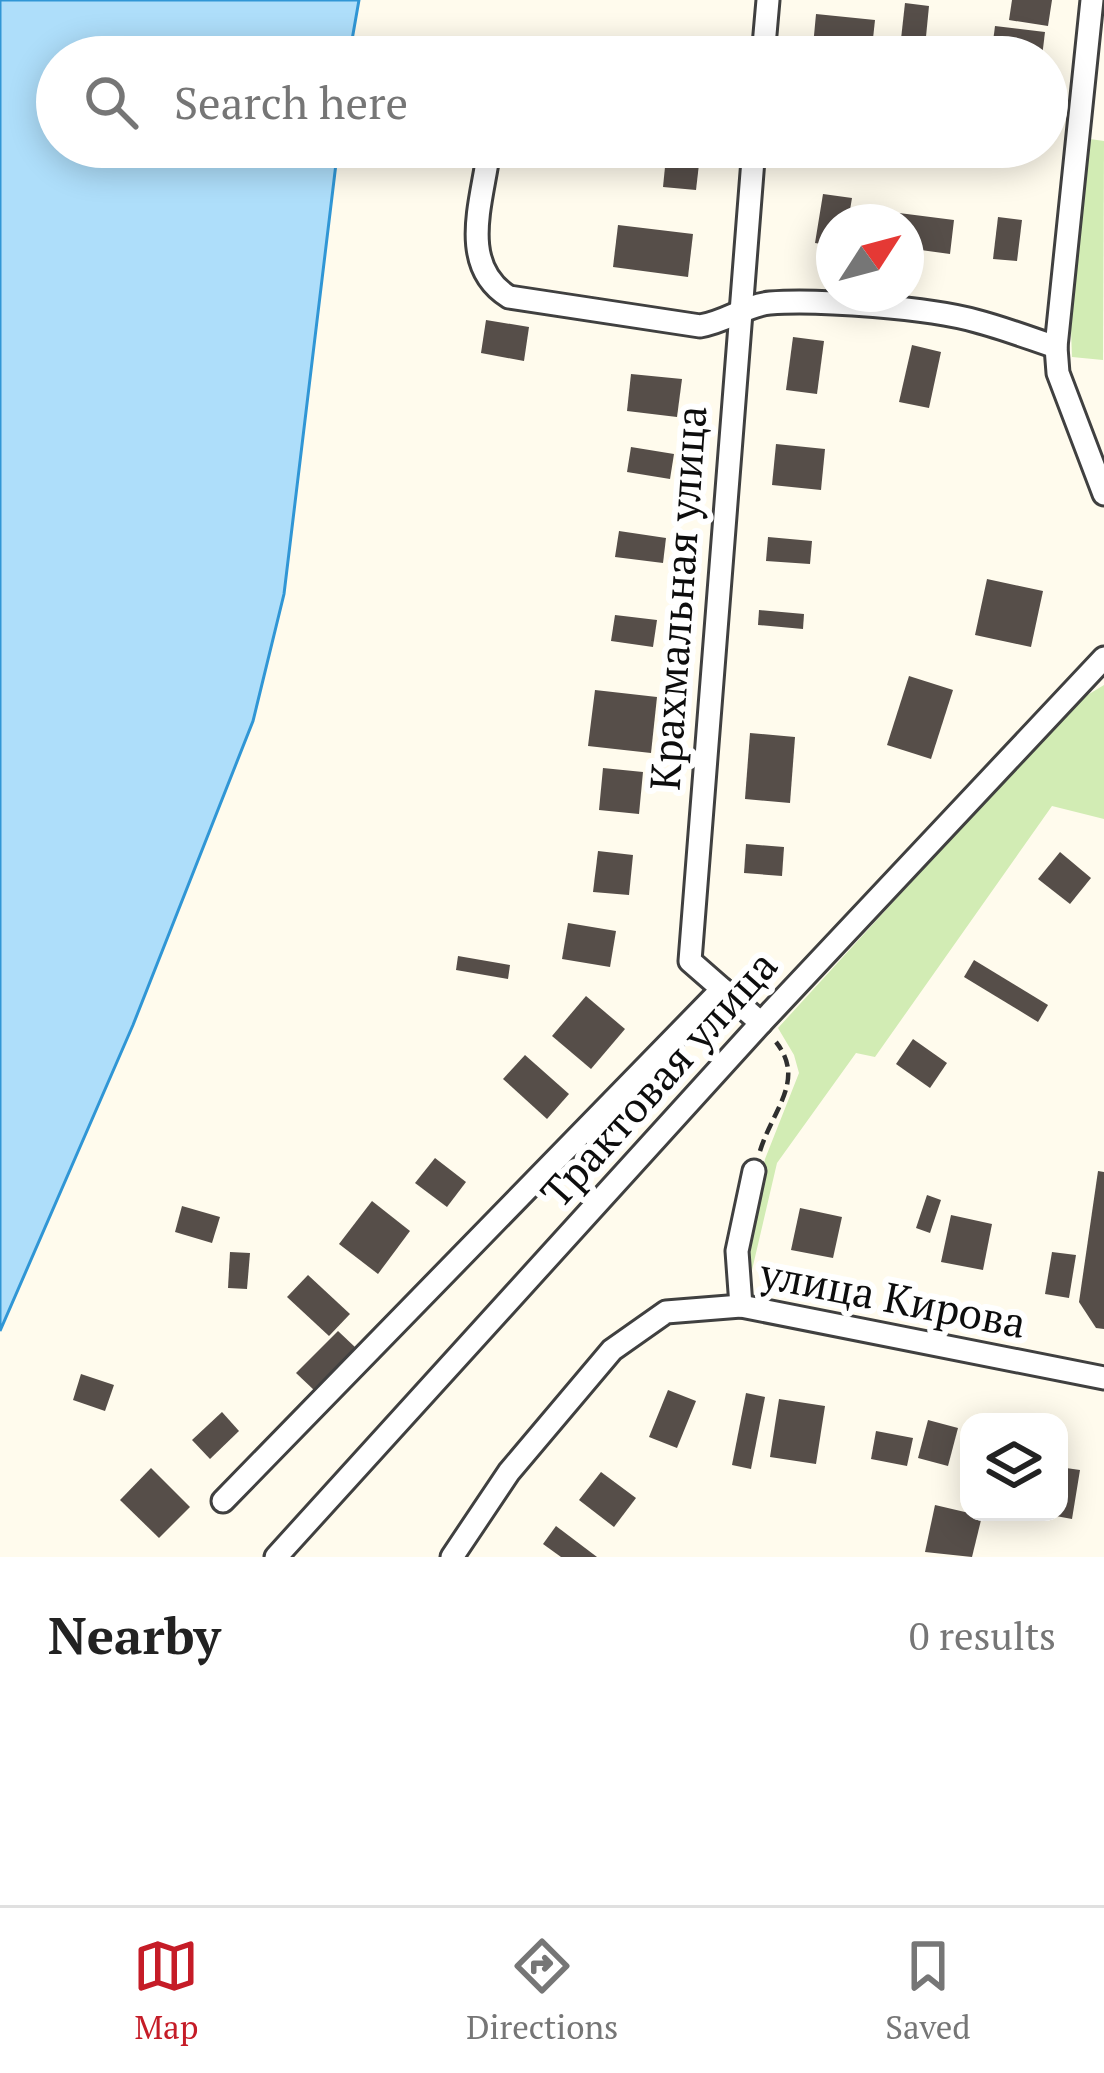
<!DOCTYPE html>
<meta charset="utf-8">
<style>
:root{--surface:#fff;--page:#f2f2f2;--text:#222;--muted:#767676;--line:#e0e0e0;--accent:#c51c27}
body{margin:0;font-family:"PT Serif",serif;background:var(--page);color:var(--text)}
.controls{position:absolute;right:36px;bottom:36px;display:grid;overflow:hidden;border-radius:24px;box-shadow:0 6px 30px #0003}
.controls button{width:108px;height:108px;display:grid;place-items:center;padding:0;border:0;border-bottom:3px solid var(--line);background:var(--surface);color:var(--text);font:60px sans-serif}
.compass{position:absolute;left:816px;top:204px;width:108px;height:108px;border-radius:50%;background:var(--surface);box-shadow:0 6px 30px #0003;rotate:54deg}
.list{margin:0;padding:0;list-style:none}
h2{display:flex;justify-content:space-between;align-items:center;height:156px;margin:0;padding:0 48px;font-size:51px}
h2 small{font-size:39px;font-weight:400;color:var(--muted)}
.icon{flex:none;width:66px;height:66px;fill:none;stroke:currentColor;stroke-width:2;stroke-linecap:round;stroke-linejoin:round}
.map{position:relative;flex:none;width:1104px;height:1557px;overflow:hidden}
.search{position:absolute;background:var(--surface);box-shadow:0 6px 30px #0003;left:36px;right:36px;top:36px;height:132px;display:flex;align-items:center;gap:30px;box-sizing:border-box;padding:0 42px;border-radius:66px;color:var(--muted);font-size:45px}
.sheet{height:348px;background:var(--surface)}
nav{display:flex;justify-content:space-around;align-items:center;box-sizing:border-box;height:168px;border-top:3px solid var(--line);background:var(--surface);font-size:33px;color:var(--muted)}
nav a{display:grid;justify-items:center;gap:6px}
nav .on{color:var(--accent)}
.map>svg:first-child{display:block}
.green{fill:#d2ecb4}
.water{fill:#aedefa;stroke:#3096d5;stroke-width:3}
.building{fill:#564e49}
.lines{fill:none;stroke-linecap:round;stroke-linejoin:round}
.street-casing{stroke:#404040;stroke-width:27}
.path{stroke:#2f2f2f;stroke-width:4.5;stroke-dasharray:12 6;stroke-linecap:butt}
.street{stroke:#fff;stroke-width:21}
.labels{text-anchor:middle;stroke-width:12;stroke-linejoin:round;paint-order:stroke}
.street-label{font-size:42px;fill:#0d0d0d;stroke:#fff}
</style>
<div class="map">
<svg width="1104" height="1557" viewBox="0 0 1104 1557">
<rect width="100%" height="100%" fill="#fffbed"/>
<g class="green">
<path d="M1090,139l14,2 -1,219 -31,-3 -2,-54z"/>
<path d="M1104,685v134l-52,-13 -177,251 -19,-4 -79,110 -25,107 -7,-17 20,-94 34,-86 -5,-18 -16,-27 298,-326z"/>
</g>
<path class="water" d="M0,0h359l-10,57h-292v90h281l-54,447 -31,127 -120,304 -133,306z"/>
<g class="building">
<path d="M1012,0h40l-4,26 -39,-6z"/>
<path d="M905,3l24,3 -5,51h-25z"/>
<path d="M816,14l59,6 -4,37h-59z"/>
<path d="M995,26l50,6 -3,25h-51z"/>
<path d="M667,147h34l-5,43 -33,-3z"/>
<path d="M823,194l29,4 -4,24h-14v24l-19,-3z"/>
<path d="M899,213l55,7 -4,34 -44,-6v-26h-8z"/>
<path d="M998,217l24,3 -5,41 -24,-2z"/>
<path d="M618,225l75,9 -5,43 -75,-10z"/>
<path d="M486,320l43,7 -5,34 -43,-8z"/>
<path d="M793,337l31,4 -7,53 -31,-4z"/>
<path d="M912,345l29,7 -12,56 -30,-6z"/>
<path d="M631,374l51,5 -5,38 -50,-6z"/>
<path d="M776,444l49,5 -4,41 -49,-5z"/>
<path d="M631,447l43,7 -4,25 -43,-7z"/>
<path d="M619,531l47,7 -3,25 -48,-6z"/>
<path d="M768,537l44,4 -2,23 -44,-3z"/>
<path d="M987,579l56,12 -12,56 -56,-12z"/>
<path d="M759,610l45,4 -1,15 -45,-4z"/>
<path d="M615,615l42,5 -4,27 -42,-6z"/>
<path d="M909,676l44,14 -22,69 -44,-14z"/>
<path d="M595,690l62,7 -6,56 -63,-7z"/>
<path d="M750,733l45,4 -5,66 -45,-4z"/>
<path d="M603,768l40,4 -4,42 -40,-4z"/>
<path d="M746,844l38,3 -2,29 -38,-3z"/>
<path d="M598,851l35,4 -4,40 -36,-3z"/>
<path d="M1060,852l31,26 -21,26 -32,-25z"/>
<path d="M568,923l48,8 -6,36 -48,-8z"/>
<path d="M458,956l52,9 -2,14 -52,-9z"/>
<path d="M974,960l74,45 -10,17 -74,-45z"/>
<path d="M586,996l39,33 -34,40 -39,-33z"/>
<path d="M913,1039l34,24 -17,25 -34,-24z"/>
<path d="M525,1055l44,39 -22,25 -44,-40z"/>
<path d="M435,1158l31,24 -19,25 -32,-24z"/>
<path d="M1098,1171l6,1v157l-8,-1 -17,-26z"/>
<path d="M927,1195l14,5 -11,33 -14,-5z"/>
<path d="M372,1201l38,30 -32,43 -39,-30z"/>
<path d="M182,1206l38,11 -8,26 -37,-11z"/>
<path d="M800,1208l42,9 -9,41 -42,-8z"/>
<path d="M951,1215l41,9 -9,46 -42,-8z"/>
<path d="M230,1252l20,1 -3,36 -19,-1z"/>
<path d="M1052,1252l24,3 -7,43 -24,-4z"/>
<path d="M308,1275l42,39 -21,22 -42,-39z"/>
<path d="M338,1331l18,17 -41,43 -19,-18z"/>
<path d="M81,1374l33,11 -9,26 -32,-11z"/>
<path d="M668,1390l28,11 -19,47 -28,-11z"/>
<path d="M746,1393l19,4 -14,72 -19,-4z"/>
<path d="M779,1399l46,7 -9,58 -46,-7z"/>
<path d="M222,1412l17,19 -29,28 -18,-19z"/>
<path d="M928,1420l30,8 -10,38 -30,-8z"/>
<path d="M876,1431l37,7 -6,28 -36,-7z"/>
<path d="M1059,1467l21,3 -8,49 -27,-5 14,-2z"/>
<path d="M151,1468l39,39 -31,31 -39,-38z"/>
<path d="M601,1472l35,26 -22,29 -35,-27z"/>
<path d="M935,1505l47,11 -10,41 -47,-5z"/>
<path d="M556,1526l41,31h-36l-18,-13z"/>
</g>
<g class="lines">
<g class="street-casing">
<g id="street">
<path d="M1092,0l-36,347 2,26 46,121"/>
<path d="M763,57l5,-57"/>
<path d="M754,147l-64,814 71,62"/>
<path d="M488,156c-7,49 -29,110 21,141l191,29c26,-4 46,-21 70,-23 48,-4 160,5 206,18 27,7 53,17 80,26"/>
<path d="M741,1306l-4,-55 17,-80"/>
<path d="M223,1501l499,-512"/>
<path d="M276,1557l485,-534 343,-365"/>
<path d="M452,1557l57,-85 103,-122 54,-38 75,-6 363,72"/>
</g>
</g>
<path class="path" d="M760,1151c13,-42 46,-71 16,-109"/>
<use href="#street" class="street"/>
</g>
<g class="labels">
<g class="street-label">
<text transform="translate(678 598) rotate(-86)" y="15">Крахмальная улица</text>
<text transform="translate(659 1079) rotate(-48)" y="15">Трактовая улица</text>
<text transform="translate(893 1298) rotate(11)" y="15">улица Кирова</text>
</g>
</g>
</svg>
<div class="controls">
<button><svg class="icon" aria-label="layers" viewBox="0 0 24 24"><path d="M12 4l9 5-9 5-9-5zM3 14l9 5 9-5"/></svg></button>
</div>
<svg class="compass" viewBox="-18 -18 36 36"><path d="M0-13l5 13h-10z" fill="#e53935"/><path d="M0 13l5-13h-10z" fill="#767676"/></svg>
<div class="search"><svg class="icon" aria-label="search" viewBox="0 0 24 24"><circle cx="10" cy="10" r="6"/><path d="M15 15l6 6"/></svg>Search here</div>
</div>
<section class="sheet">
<h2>Nearby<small>0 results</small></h2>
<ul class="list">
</ul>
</section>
<nav>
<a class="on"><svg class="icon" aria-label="map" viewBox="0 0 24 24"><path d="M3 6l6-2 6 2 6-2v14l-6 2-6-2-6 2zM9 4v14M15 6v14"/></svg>Map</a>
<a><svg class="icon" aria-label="directions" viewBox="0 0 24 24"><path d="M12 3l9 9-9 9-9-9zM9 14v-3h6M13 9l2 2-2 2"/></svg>Directions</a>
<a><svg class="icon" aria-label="saved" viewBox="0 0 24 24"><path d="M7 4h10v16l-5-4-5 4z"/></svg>Saved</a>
</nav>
